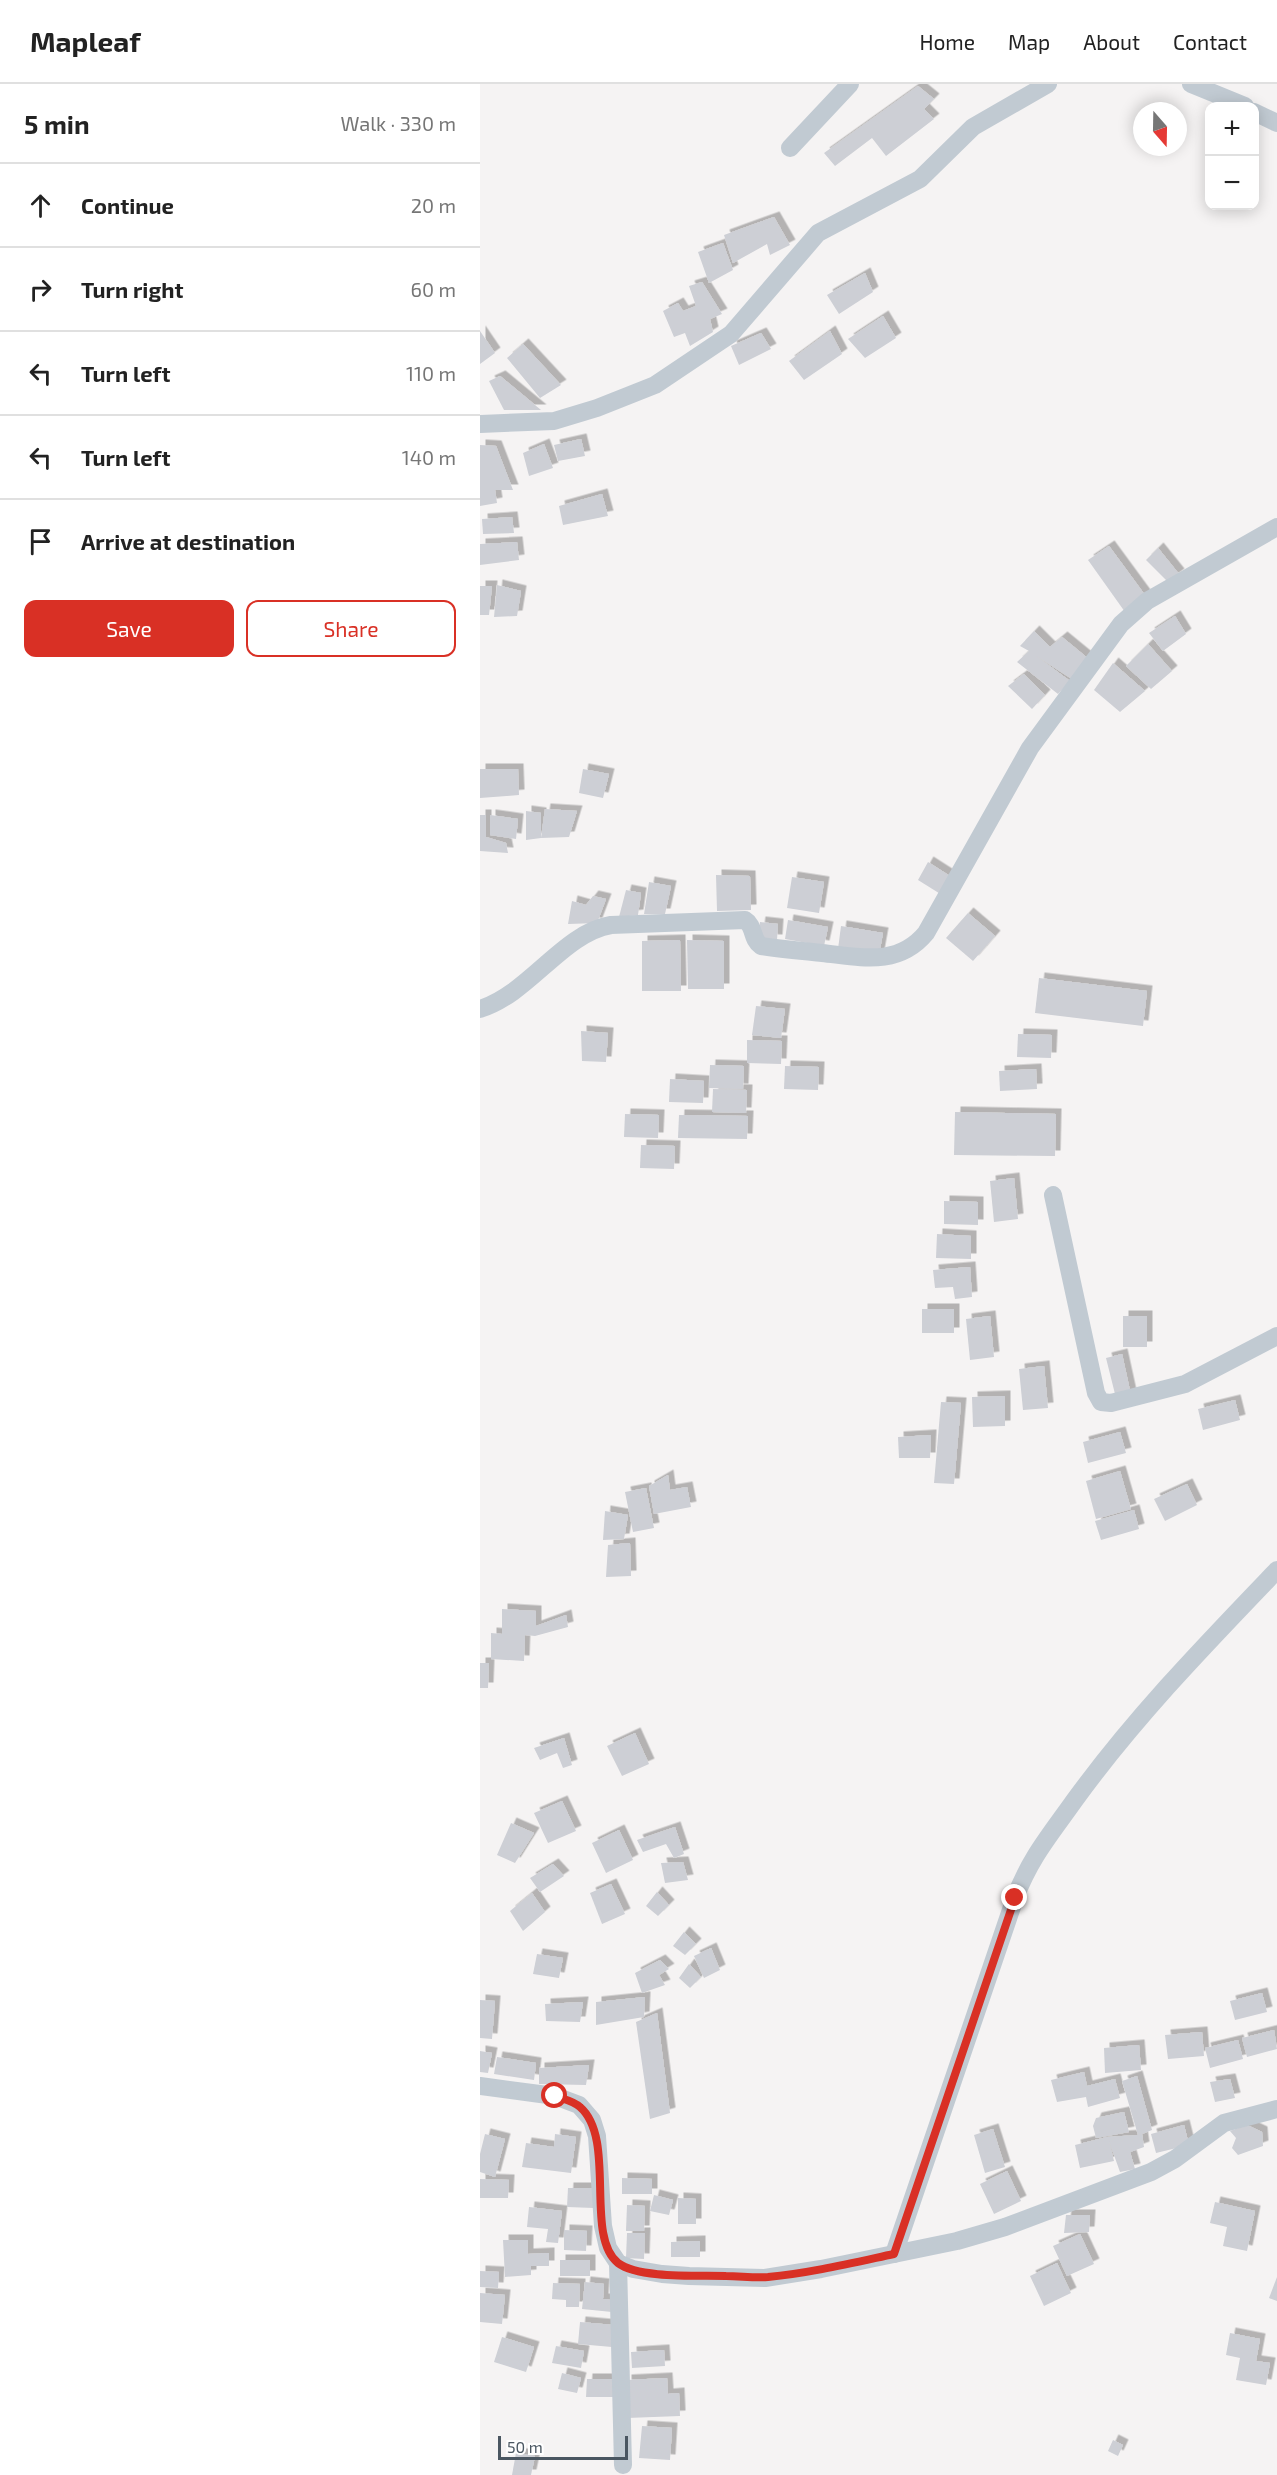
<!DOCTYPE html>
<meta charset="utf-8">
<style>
:root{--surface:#fff;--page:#f2f2f2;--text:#222;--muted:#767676;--line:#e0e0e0;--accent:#d93025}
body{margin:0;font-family:"Exo 2",sans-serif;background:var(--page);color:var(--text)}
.controls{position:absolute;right:18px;top:18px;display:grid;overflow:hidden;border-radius:12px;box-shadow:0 3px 15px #0003}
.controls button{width:54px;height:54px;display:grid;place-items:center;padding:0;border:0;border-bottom:2px solid var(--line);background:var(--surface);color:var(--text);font:30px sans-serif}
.compass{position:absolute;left:653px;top:18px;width:54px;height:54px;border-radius:50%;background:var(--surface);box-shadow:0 3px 15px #0003;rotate:160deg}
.scale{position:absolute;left:18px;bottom:15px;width:130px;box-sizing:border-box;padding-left:6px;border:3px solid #4a5661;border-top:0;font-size:16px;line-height:21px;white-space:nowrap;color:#4a5661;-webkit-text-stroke:4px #fff;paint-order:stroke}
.stop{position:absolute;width:18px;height:18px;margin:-14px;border:4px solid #d93025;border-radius:50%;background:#fff}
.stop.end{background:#d93025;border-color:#fff;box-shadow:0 2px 6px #0008}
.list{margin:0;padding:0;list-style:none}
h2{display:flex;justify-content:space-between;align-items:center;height:78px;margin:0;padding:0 24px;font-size:26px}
h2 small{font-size:20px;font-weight:400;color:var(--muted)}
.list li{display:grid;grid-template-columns:39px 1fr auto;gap:18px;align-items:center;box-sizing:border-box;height:84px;padding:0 24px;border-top:2px solid var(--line)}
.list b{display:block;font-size:22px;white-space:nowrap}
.list em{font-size:20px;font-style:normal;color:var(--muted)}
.actions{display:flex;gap:12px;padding:18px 24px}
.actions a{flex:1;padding:14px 0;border:2px solid var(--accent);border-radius:12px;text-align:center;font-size:21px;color:var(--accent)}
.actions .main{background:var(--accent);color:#fff}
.icon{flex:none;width:33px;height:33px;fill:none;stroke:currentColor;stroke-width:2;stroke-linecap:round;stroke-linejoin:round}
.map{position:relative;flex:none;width:797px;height:2391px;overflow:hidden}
header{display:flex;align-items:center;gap:36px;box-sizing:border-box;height:84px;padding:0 30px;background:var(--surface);border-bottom:2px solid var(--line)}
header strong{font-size:28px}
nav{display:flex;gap:33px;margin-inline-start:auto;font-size:21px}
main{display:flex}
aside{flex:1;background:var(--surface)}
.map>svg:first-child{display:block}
.building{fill:#cdcfd5;filter:url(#shadow)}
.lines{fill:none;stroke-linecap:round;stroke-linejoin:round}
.minor{stroke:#c1cad2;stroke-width:18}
.route{stroke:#d93025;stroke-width:8}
</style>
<header>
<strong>Mapleaf</strong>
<nav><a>Home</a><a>Map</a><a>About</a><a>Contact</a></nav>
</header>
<main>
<aside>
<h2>5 min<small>Walk · 330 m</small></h2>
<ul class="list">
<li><svg class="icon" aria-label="ahead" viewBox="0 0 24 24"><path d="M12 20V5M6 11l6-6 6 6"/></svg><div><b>Continue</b></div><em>20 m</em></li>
<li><svg class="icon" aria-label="right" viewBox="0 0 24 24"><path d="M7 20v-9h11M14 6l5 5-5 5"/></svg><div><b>Turn right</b></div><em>60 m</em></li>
<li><svg class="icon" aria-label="left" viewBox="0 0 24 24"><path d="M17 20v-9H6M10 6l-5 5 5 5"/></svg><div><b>Turn left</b></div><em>110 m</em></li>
<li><svg class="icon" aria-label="left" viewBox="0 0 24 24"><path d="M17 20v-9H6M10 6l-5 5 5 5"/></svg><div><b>Turn left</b></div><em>140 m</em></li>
<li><svg class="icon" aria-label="arrive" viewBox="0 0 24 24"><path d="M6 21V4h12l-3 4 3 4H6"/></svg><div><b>Arrive at destination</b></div></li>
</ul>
<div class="actions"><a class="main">Save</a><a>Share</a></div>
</aside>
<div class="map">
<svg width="797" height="2391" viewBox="0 0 797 2391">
<defs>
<filter id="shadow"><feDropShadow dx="5.5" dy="-5.5" stdDeviation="0" flood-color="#0004"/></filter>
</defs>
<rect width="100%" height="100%" fill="#f5f3f3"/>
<g class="building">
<path d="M438,2l16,13 -10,10 10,10 -48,37 -14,-18 -37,28 -11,-13z"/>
<path d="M294,133l16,28 -20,10 -3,-11 -34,19 -9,-28z"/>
<path d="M243,159l10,27 -24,13 -11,-31z"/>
<path d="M385,189l8,19 -34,22 -12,-19z"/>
<path d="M222,198l20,32 -12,5 3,13 -23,14 -5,-13 -11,4 -11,-26 15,-8 5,8 13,-5 -7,-20z"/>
<path d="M403,232l13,22 -31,20 -17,-19z"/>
<path d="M0,247l15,22 -15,11z"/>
<path d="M350,247l12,23 -38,26 -15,-19z"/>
<path d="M281,249l10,16 -32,16 -8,-19z"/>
<path d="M43,260l38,41 -21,13 -33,-40z"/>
<path d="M20,292l41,34h-37l-15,-29z"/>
<path d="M101,355l4,17 -27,5 -4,-16z"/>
<path d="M64,360l9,24 -24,8 -6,-23z"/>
<path d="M0,361l16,1 17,44h-18l2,13 -17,3z"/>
<path d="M122,410l6,22 -45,9 -4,-19z"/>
<path d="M32,433l2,16 -31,1 -1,-15z"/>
<path d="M37,458l2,18 -39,5v-21z"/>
<path d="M629,462l36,49 -20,17 -37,-52z"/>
<path d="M678,464l21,26 -11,8 -22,-22z"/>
<path d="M17,501l24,6 -4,25 -23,1z"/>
<path d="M0,502h12l-3,29h-9z"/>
<path d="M695,532l11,18 -23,17 -14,-18z"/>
<path d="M554,547l16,16 12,-10 28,23 -15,21 -40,-26 35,26 -12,13 -41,-32 12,-11 -9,-5z"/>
<path d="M668,560l24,27 -21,18 -25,-23z"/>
<path d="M633,579l32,28 -25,21 -26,-22z"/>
<path d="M544,590l21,21 -13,14 -24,-23z"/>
<path d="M0,685h38l1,26 -39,3z"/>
<path d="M103,685l26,5 -6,24 -24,-5z"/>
<path d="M65,725l32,2 -8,26 -28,1z"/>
<path d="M46,727l15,2v25l-15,2z"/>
<path d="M0,731h6v22l20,6 2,10 -28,-2z"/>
<path d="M10,731l28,4 -2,20 -26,-4z"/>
<path d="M448,778l25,16 -11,17 -24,-15z"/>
<path d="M236,791l34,1 1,34 -34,1z"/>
<path d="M312,793l32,5 -5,31 -32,-5z"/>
<path d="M169,798l22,4 -6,28h-21z"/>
<path d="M146,806l15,3 -3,22 -19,2z"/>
<path d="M113,812l13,3 -9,24 -29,1 4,-23 14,4z"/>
<path d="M488,829l27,23 -22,25 -27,-23z"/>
<path d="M308,836l40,7 -4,19 -39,-7z"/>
<path d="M280,838l18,2 -1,16 -19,-1z"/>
<path d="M361,842l42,7 -4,22 -41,-6z"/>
<path d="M200,856l1,51h-39v-50z"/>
<path d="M207,856l37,1v48h-36z"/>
<path d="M559,894l108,13 -4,35 -108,-13z"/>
<path d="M276,922l29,3 -4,29 -29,-3z"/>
<path d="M101,947l27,2 -2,29 -24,-1z"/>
<path d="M538,950l34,1 -1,23 -34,-1z"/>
<path d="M267,956l35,1 -1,23 -34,-1z"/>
<path d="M230,981l34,1 -1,23 -34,-1z"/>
<path d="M305,982l34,1 -1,23 -34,-1z"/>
<path d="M556,985l1,20 -37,2 -1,-20z"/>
<path d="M190,995l34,2 -1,22 -34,-1z"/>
<path d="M233,1005l34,1 -1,23 -34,-1z"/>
<path d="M475,1028l101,2 -1,42 -101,-1z"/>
<path d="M145,1030l34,1 -1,23 -34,-1z"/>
<path d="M199,1031l69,1 -1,23 -69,-1z"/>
<path d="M161,1061l34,1 -1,23 -34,-1z"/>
<path d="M534,1094l4,41 -24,3 -4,-41z"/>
<path d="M464,1117l34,1v23l-34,-1z"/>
<path d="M457,1150l34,2v23l-35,-1z"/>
<path d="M490,1183l2,30 -17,2 -2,-12 -18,1 -2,-18z"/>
<rect x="442" y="1225" width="32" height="24"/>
<path d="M510,1232l4,41 -24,3 -4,-41z"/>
<rect x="643" y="1232" width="24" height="31"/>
<path d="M642,1270l9,41 -15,3 -10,-40z"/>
<path d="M564,1282l4,42 -25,2 -4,-41z"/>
<path d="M525,1312v30l-32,1 -1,-30z"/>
<path d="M755,1316l5,20 -37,10 -5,-21z"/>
<path d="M461,1318l20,1 -7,81 -20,-1z"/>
<path d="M640,1348l6,21 -38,10 -5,-21z"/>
<path d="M451,1351l-1,23h-31l-1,-21z"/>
<path d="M640,1387l11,38 -35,10 -10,-38z"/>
<path d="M188,1391l2,15 17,-3 4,20 -37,7 -5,-28z"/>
<path d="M707,1400l10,21 -32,16 -11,-22z"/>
<path d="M166,1404l8,40 -21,4 -8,-40z"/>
<path d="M654,1426l5,19 -38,11 -6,-19z"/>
<path d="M125,1427l23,4 -4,24 -21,1z"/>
<path d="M150,1459l1,33 -25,1 2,-32z"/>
<path d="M22,1525l34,2v15l30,-11 2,12 -33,9 -10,-1 -1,26 -33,-2v-26l11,1z"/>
<path d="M0,1579h9l-1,25h-8z"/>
<path d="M155,1649l14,31 -27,12 -15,-30z"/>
<path d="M84,1654l8,27 -9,3 -6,-15 -17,7 -6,-12z"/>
<path d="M82,1717l14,30 -28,12 -14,-30z"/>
<path d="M31,1739l23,10 -19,30 -18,-8z"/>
<path d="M195,1743l9,27 -10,4 -8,-14 -23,8 -6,-12z"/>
<path d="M139,1746l14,30 -27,13 -14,-30z"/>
<path d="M203,1778l5,18 -23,3 -4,-20z"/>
<path d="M73,1780l11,12 -24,16 -10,-14z"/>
<path d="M131,1800l14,30 -23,10 -12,-31z"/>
<path d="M177,1808l12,13 -11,11 -12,-10z"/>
<path d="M52,1809l13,19 -22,19 -13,-20z"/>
<path d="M204,1848l12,12 -11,11 -12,-9z"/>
<path d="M231,1864l9,22 -16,8 -10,-22z"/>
<path d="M57,1870l26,4 -4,20 -26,-4z"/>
<path d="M180,1876l9,9 -10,6 6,10 -23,8 -7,-20z"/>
<path d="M209,1880l12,13 -11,11 -11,-10z"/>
<path d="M782,1909l5,19 -32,8 -5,-19z"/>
<path d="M165,1913l-1,20 -48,8v-23z"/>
<path d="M0,1916l15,1 -3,38 -12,-1z"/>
<path d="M103,1918l-3,20 -34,-1 -1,-17z"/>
<path d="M177,1929l13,100 -20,6 -14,-97z"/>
<path d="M794,1946l3,19 -30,8 -5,-19z"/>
<path d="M722,1948l2,24 -36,3 -3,-24z"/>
<path d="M758,1956l5,19 -33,9 -5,-20z"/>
<path d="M659,1961l2,25 -36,3 -1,-25z"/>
<path d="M0,1967l12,2 -4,20 -8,-1z"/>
<path d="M17,1973l39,6 -2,17 -40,-6z"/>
<path d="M109,1981l-3,20 -47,-1v-16z"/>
<path d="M604,1988l3,14 28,-7 5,19 -32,9 -2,-10 -29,5 -6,-22z"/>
<path d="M657,1992l15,54 -10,4 2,13 -14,5 5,17 -15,3 -11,-31 5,20 -34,7 -5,-23 32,-8 31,-2 -16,-54z"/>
<path d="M750,1995l5,19 -20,4 -5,-20z"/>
<path d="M644,2028l5,20 -33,6 -3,-12 3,-8z"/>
<path d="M704,2041l5,20 -33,8 -5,-19z"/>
<path d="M767,2041l15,7 1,14 -25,9 -6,-7 4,-10 -6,-7z"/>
<path d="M513,2045l12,38 -20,6 -11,-38z"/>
<path d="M5,2050l20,5 -10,38 -15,-5v-18z"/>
<path d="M75,2050l21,3 -5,36 -49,-6 4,-24 28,4z"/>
<path d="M527,2087l14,30 -27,13 -14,-30z"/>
<path d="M142,2094l30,1v15h-30z"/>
<path d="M0,2095l29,1 -1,18h-28z"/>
<path d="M88,2104h26v20l-27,-1z"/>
<path d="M174,2111l19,5 -4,15 -19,-4z"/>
<path d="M198,2114l18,1v25h-18z"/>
<path d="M735,2118l40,9 -8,40 -24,-5 4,-19 -17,-4z"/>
<path d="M147,2121l18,1 -1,25h-18z"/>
<path d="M49,2123l33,4 -4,32 -12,-1 2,-13 -21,-2z"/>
<path d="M586,2131h24l-1,17 -25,1z"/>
<path d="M84,2146l23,1 -1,20 -22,-1z"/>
<path d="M147,2149h18l-1,26 -18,-1z"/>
<path d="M600,2150l14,30 -27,12 -14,-30z"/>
<path d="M23,2156h25v14l21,-1v13h-18v9l-26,2z"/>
<path d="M220,2157v16h-29v-15z"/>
<rect x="80" y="2176" width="30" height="16"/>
<path d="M577,2179l14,30 -27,13 -14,-30z"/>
<path d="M0,2187l19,1 -1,16 -18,-1z"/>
<path d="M797,2193v24l-8,-3z"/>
<path d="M105,2198l19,2 -1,15 10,1 -1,12 -30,-3z"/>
<path d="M73,2199l27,1 -1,23h-13v-7l-14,-1z"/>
<path d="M0,2209l25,2 -3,29 -22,-2z"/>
<path d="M100,2238l34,3 -2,22 -34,-3z"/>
<path d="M750,2249l30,6 -4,22 14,2 -4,22 -30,-5 4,-22 -14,-3z"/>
<path d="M22,2253l32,10 -8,25 -32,-10z"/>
<path d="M76,2262l28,5 -3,17 -29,-5z"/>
<path d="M184,2266l1,16 -33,2 -1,-16z"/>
<path d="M82,2289l19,5 -4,15 -19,-4z"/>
<path d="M187,2294l1,16 11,-1 1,23 -53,2 -1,-38z"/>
<path d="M107,2295h28v18h-29z"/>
<path d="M162,2342l30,2 -2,32 -31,-2z"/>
<path d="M633,2356l10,5 -5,11 -10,-5z"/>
<path d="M36,2369l19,3 -4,19h-19z"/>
</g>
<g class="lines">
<g class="minor">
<path d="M711,0l54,22"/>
<path d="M774,28l23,11"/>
<path d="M310,64l60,-64"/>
<path d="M0,340l74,-3 43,-13 58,-23 76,-51 87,-101 102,-54 53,-52 75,-43"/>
<path d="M0,925c49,-15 83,-76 131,-84l134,-5c10,6 6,19 16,26 20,3 41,5 61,7 38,4 76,14 104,-20l104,-185 91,-124 26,-23 130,-74"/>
<path d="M573,1111l43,198 5,9 10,1 74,-19 92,-48"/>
<path d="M0,2002l75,10 24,9 13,15 5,16 6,90 5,22 10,15 15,6 29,5 27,2 76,2 56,-9 136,-28 48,-14 146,-55 24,-13 49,-36 53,-14"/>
<path d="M414,2170l121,-356c15,-40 35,-63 59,-97 61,-84 132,-157 203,-231"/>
<path d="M138,2179l5,202"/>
</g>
</g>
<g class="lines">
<path class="route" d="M75,2012c8,3 19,5 25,11 37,32 4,129 38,156 21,16 82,12 108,13 14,0 28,2 42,1 42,-4 84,-14 126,-23l121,-356"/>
</g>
</svg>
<div class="controls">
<button>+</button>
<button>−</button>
</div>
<svg class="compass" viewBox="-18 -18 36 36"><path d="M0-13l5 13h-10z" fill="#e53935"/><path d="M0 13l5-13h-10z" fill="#767676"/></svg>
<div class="scale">50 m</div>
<div class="stop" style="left:75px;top:2012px"></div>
<div class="stop end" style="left:535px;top:1814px"></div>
</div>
</main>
